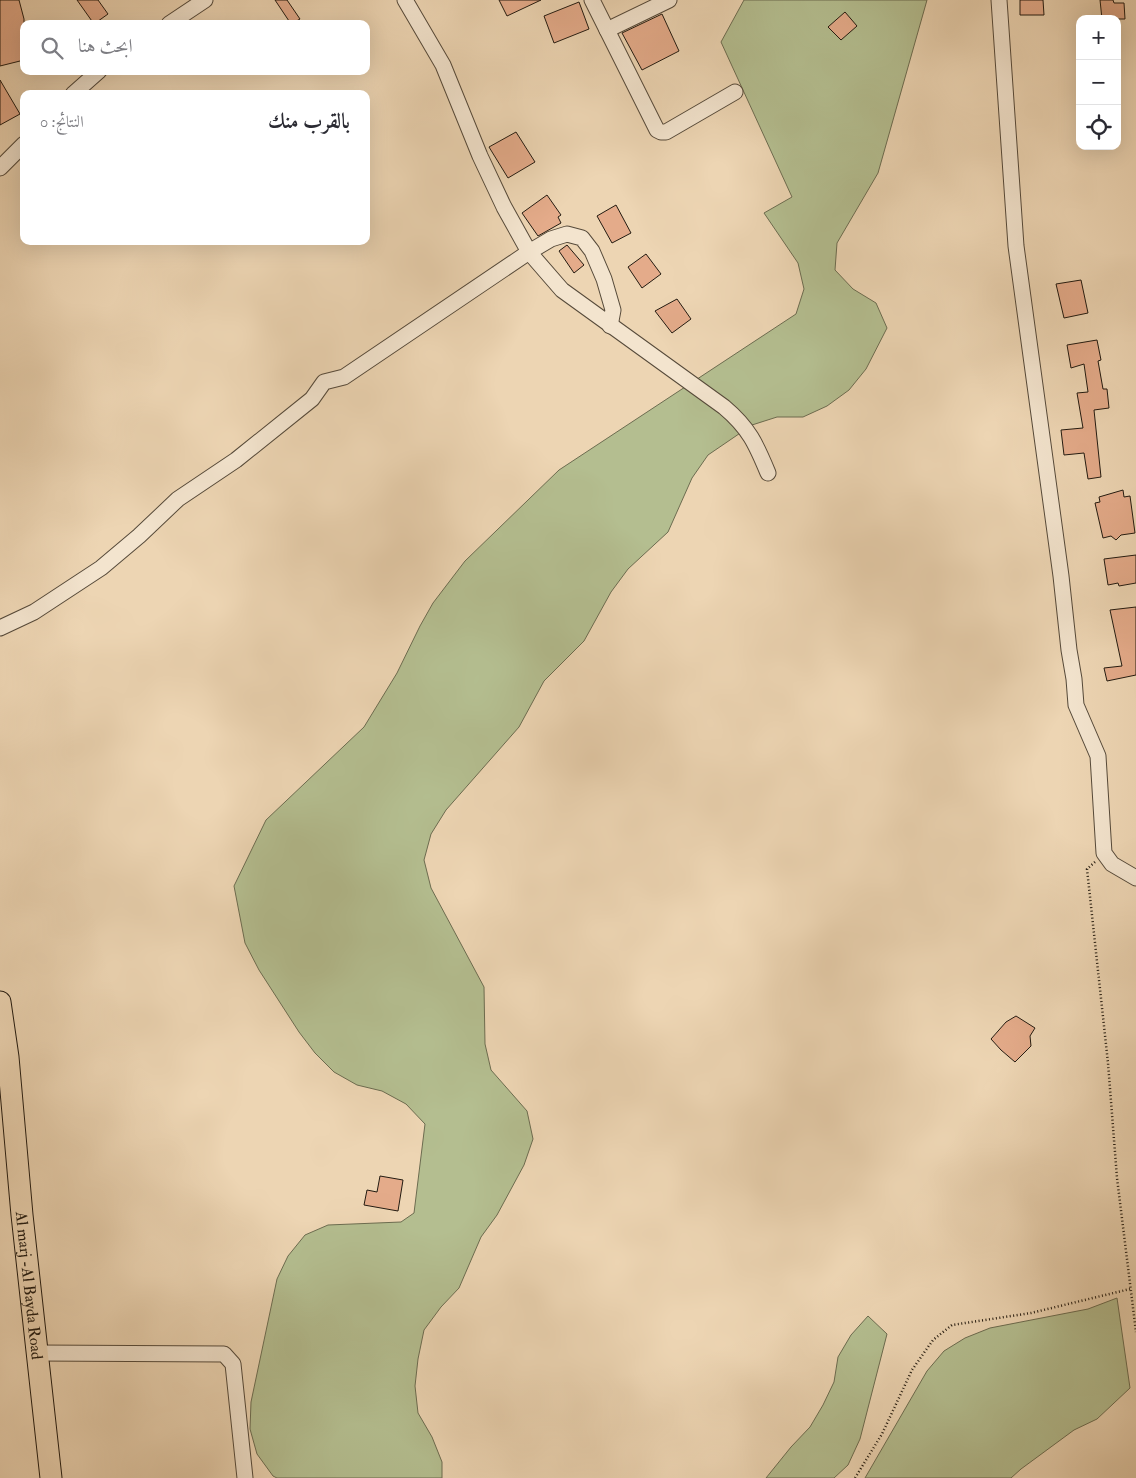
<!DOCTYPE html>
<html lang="ar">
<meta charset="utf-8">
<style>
:root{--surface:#fff;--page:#f7f7f7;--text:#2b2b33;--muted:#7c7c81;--line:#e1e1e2}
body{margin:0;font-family:"IM FELL Double Pica",Amiri,serif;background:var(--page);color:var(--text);direction:rtl}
.controls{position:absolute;right:15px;top:15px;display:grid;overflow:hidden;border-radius:10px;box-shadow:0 5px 20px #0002}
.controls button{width:45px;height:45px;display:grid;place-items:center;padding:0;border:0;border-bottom:1px solid var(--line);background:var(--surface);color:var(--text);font:25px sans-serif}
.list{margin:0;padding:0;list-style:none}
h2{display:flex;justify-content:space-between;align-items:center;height:65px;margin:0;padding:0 20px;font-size:21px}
h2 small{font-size:16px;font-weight:400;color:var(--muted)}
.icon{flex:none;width:28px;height:28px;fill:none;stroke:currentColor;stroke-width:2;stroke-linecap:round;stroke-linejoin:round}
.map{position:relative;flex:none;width:1136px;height:1478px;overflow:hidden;direction:ltr}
.search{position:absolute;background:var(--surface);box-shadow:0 5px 20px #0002;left:20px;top:20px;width:350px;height:55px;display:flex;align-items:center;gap:12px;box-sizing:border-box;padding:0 18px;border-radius:10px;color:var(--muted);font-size:19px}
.panel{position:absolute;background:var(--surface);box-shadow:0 5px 20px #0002;left:20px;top:90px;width:350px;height:155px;border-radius:10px;direction:rtl}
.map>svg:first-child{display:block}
.green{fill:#b4be90;stroke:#6c6c50}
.building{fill:#e4ab8a;stroke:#231b11}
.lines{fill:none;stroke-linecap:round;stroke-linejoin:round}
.minor-casing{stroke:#564a3a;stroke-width:17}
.highway-casing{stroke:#231b11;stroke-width:23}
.path{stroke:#231b11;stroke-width:2.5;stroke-dasharray:1 2.5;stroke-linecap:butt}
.minor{stroke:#f3e4ce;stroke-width:15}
.highway{stroke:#edd5b3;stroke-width:21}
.labels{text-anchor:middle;stroke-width:4;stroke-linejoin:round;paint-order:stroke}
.street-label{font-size:16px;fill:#231b11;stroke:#f3e4ce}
</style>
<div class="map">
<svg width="1136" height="1478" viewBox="0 0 1136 1478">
<rect width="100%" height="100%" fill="#edd5b3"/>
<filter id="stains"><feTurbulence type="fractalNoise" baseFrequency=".004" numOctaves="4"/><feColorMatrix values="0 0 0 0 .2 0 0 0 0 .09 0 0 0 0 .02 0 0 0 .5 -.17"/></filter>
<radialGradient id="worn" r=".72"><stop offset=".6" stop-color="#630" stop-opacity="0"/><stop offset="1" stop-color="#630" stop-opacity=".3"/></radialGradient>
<g class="green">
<path d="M744,0h183l-49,173 -41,70 -2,27 18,19 23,14 11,25 -21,41 -17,21 -22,16 -24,11h-26l-25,8 -44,30 -16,23 -24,54 -40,37 -17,23 -27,49 -40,40 -25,46 -73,83 -15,24 -7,26 7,28 53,99 1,57 6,26 36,41 6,28 -9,26 -27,50 -16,22 -22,51 -18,19 -17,23 -6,29 -3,27 3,27 14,24 10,25v16h-165l-4,-2 -16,-22 -7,-25 1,-27 26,-123 11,-23 17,-21 23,-10 73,-3 13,-9 11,-89 -19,-20 -24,-13 -25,-6 -23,-13 -19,-19 -16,-21 -40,-62 -14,-27 -11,-57 32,-66 98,-93 33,-54 23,-47 13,-23 32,-42 94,-91 237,-156 8,-25 -6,-26 -34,-50 28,-16 -71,-155z"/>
<path d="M1117,1298l13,90 -33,31 -23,11 -53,39 -10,9h-146l62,-107 17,-20 21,-13 25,-10 98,-19z"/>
<path d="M868,1316l19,18 -27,105 -12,26 -14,13h-68l25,-31 19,-20 13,-22 11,-23 4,-25 13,-22z"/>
</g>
<g class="building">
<path d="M0,0h19l5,19v41l-24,6z"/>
<path d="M77,0h21l10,14 -14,10z"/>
<path d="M275,0h12l13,19 -9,5z"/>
<path d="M499,0h42l-34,16z"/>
<path d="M1020,0h23l1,15h-24z"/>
<path d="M1100,0h13l1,3h10l1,16h-23z"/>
<path d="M579,2l10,27 -35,14 -10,-27z"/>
<path d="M845,12l12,14 -16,14 -13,-13z"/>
<path d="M662,14l17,37 -37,19 -20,-37z"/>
<path d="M0,80l20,34 -20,11z"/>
<path d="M516,132l19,30 -27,16 -19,-31z"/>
<path d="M547,195l14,20 -3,2 3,6 -23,13 -16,-23z"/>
<path d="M616,205l15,28 -19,10 -15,-27z"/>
<path d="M567,245l17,20 -10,8 -15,-22z"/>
<path d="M646,254l15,20 -19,14 -14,-21z"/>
<path d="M1081,280l7,33 -24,5 -8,-34z"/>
<path d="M677,299l14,20 -19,14 -17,-22z"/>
<path d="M1097,340l4,20 -3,1 5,28h4l2,19 -15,2 7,67 -13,2 -4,-26 -20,2 -3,-25 22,-2 -6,-35 11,-1 -4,-28 -13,4 -4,-23z"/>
<path d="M1123,490l1,7 6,-1 5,37 -14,2 -5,5 -5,-4 -8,2 -8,-35 5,-1 -1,-5z"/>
<path d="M1136,555v28l-17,3 -1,-3 -10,2 -4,-26z"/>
<path d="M1136,607v68l-29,6 -3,-13 18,-2 -12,-56z"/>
<path d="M1016,1016l19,12 -5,8 1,10 -16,16 -14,-12 -10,-11 15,-17z"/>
<path d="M380,1176l23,4 -5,31 -34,-6 3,-15 10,2z"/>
</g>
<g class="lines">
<g class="minor-casing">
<g id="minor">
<path d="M405,0l38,65 37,91 24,51 25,45 33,38 162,117c25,21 32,37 44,66"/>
<path d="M592,0l65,130 4,2h5l69,-40"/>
<path d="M999,0l17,246 45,330 8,74 5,29 2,26 22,51 6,97 8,11 24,14"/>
<path d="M169,24l36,-24"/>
<path d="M607,30l62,-30"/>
<path d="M73,94l26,-23"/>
<path d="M0,168l24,-24"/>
<path d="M0,628l34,-16 67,-44 38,-32 39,-37 58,-39 76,-61 12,-17 20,-5 185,-125 22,-13 16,-5 15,4 10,13 12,28 9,31 -3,16"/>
<path d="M37,1353l187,1 9,10 12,114"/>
</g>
</g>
<g class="highway-casing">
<g id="highway">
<path id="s1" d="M0,1002l8,55 14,158 29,263"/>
</g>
</g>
<g class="path">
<path d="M1095,862l-8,7 21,194 9,115 19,154"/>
<path d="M855,1478l27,-44 30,-64 21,-30 19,-15 79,-12 99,-24"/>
</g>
<use href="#minor" class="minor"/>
<use href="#highway" class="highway"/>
</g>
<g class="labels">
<g class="street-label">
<text dy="6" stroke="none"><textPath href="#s1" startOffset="285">Al marj -Al Bayda Road</textPath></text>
</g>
</g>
<rect width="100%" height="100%" filter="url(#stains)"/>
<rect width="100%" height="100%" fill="url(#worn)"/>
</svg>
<div class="controls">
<button>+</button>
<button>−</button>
<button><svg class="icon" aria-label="locate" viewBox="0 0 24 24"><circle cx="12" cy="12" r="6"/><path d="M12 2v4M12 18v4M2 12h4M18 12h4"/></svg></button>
</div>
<div class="search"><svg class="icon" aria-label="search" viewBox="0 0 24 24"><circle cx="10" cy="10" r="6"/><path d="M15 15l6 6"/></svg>ابحث هنا</div>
<section class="panel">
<h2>بالقرب منك<small>النتائج: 0</small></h2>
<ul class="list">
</ul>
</section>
</div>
